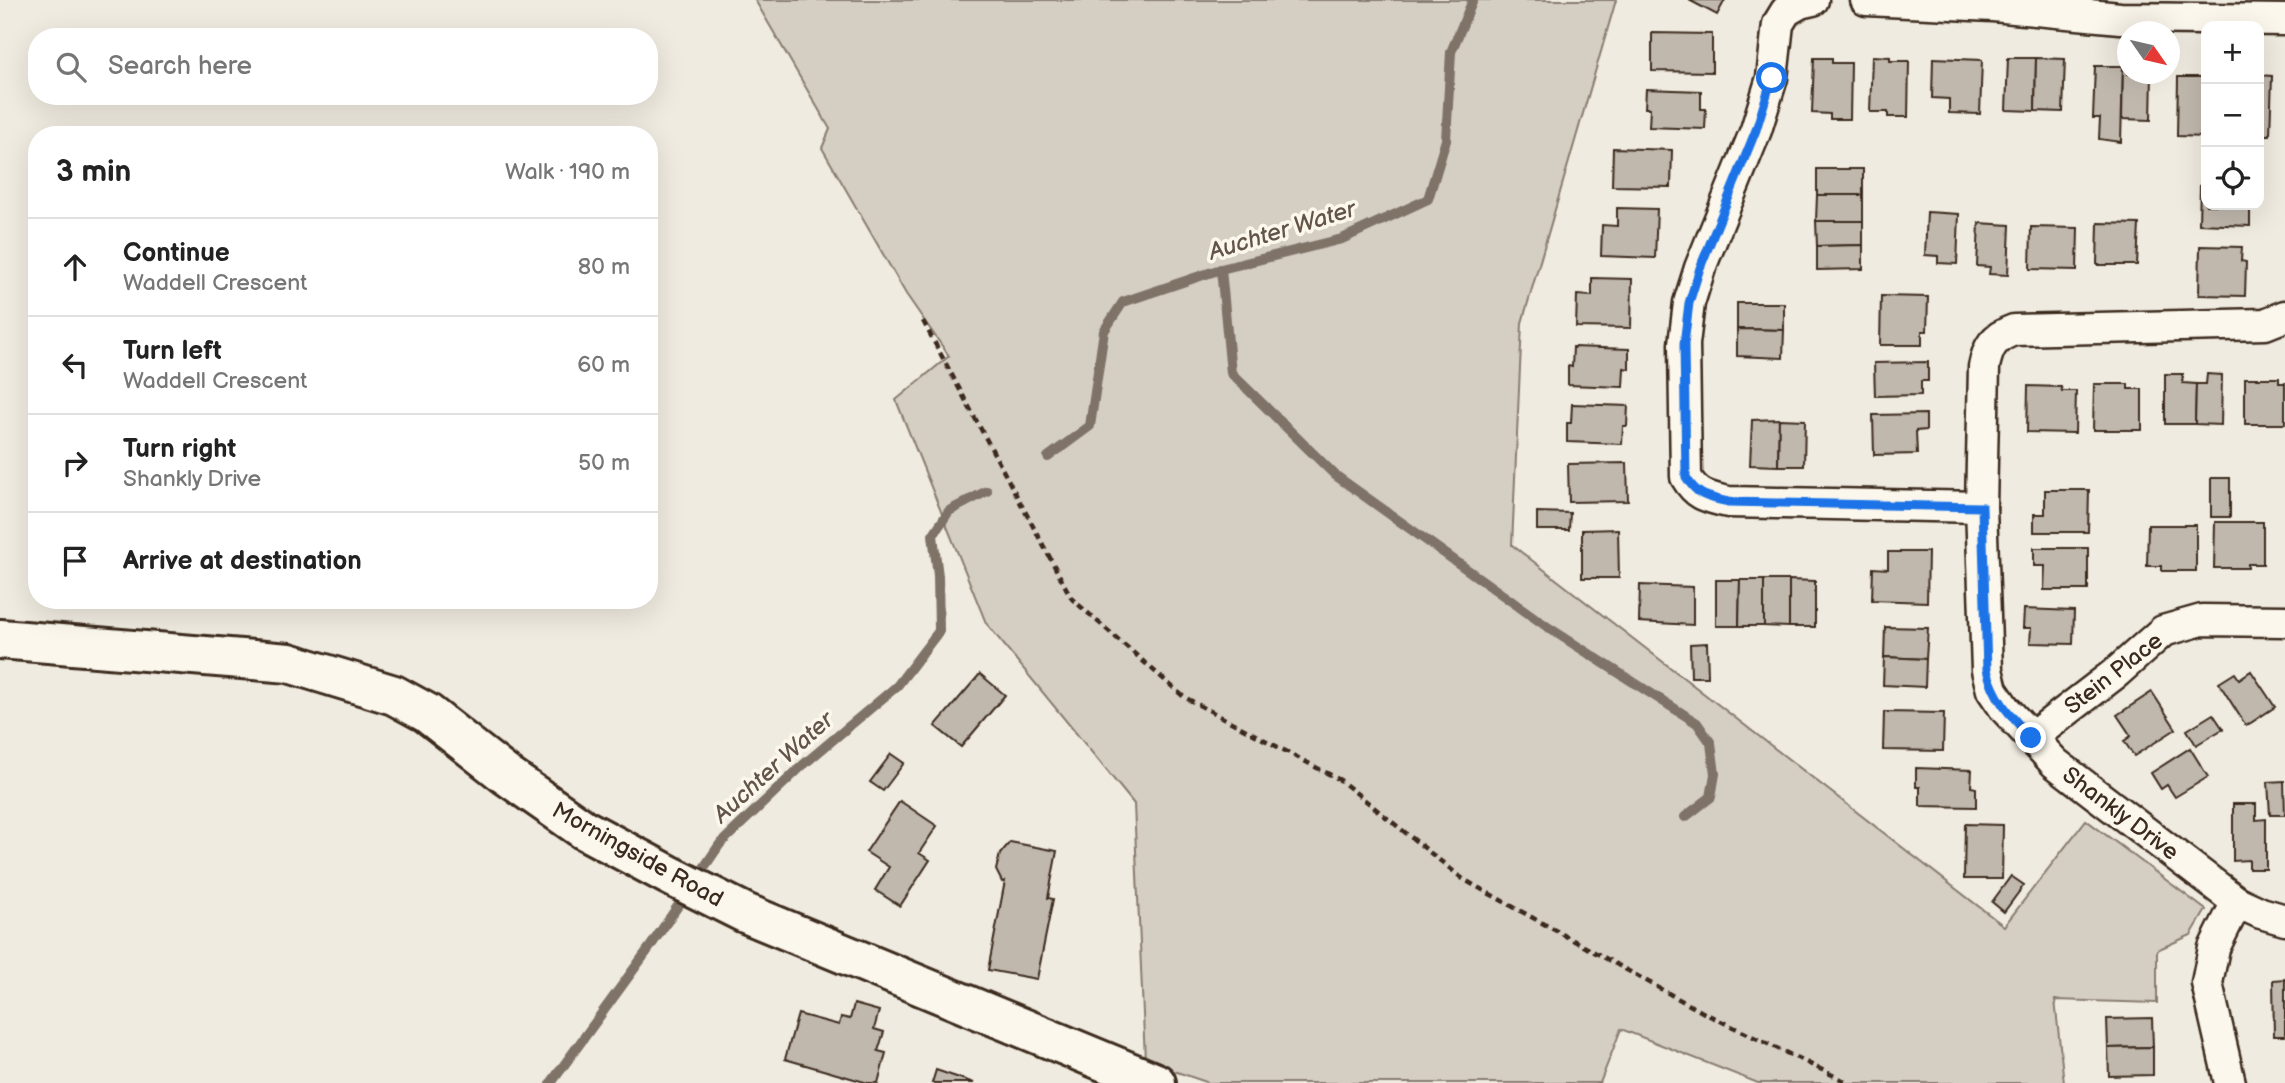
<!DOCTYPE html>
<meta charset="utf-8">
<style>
:root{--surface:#fff;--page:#f2f2f2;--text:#222;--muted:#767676;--line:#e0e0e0}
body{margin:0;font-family:"Balsamiq Sans",sans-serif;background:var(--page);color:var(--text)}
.controls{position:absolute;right:21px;top:21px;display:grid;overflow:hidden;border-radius:14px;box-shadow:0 7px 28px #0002}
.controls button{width:63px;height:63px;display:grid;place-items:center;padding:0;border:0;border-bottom:2px solid var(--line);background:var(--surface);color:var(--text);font:35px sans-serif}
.compass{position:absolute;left:2117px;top:21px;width:63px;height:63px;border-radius:50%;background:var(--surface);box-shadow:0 7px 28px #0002;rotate:124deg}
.stop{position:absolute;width:21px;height:21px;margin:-16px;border:5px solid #1a73e8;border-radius:50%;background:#fff}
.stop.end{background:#1a73e8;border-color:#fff;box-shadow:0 2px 7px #0008}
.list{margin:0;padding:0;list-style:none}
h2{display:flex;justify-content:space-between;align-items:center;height:91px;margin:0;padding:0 28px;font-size:30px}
h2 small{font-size:23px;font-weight:400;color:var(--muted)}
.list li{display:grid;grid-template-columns:46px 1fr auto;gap:21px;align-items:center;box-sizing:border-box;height:98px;padding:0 28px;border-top:2px solid var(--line)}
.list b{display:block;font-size:26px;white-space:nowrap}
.list p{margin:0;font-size:23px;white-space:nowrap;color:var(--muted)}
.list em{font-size:23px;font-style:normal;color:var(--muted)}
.icon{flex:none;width:38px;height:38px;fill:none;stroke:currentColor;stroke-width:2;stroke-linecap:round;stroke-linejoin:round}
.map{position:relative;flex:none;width:2285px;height:1083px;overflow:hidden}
.search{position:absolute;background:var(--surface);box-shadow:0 7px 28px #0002;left:28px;top:28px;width:630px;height:77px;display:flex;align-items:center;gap:18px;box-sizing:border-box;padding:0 24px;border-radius:28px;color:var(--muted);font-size:26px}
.panel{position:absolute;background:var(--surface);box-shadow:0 7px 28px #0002;left:28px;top:126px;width:630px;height:483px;border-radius:28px}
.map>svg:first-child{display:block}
.green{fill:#d5cec3;stroke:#887c70;stroke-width:2}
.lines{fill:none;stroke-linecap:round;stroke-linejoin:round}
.stream{stroke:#7f7367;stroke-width:10}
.building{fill:#c0b8ad;stroke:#3b2a1e;stroke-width:2}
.street-casing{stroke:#3b2a1e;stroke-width:35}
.secondary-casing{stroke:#3b2a1e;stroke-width:44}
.path{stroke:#3b2a1e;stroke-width:4.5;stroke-dasharray:7 5;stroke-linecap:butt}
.street{stroke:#fbf7ec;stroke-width:30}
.secondary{stroke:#fbf7ec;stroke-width:38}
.route{stroke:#1a73e8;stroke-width:9}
.labels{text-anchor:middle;stroke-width:7;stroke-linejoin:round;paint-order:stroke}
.street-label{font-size:23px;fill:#3b2a1e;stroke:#fbf7ec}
.water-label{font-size:24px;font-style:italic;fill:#635448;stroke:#fbf7ec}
</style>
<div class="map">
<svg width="2285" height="1083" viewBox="0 0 2285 1083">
<rect width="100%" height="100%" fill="#f0ebe0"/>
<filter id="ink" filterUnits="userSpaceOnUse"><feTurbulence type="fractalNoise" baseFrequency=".0143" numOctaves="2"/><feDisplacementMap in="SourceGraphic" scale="14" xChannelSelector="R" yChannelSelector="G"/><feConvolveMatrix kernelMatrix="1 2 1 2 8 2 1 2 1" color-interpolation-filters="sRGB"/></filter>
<g filter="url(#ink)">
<path class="green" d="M755,0h861l-94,323 -10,222 492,381 82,-106 120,90 -15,25 -34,15v53l-102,-3 9,83h-306l-137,-54 -21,54h-391l-64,-22 -11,-257 -148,-181 -90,-223 53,-44 -43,-62 -84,-146 8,-19z"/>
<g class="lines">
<g class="stream">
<path d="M1221,269l10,104 104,102 214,153 148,95 14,20 4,31 -4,23 -26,20"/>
<path d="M1048,457l42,-31 14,-95 19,-29 98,-33 121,-30 86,-40 18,-59 5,-88 22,-52"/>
<path d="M551,1083l99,-136 70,-103 83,-79 94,-79 42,-55 -1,-55 -5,-41 16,-24 38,-20"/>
</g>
</g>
<g class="building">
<path d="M1689,0h36l-8,15z"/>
<path d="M1652,33l60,1v38l-60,-1z"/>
<path d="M1872,56l18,1v4h19l-1,56h-20v-5h-18z"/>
<path d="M1814,58h18v5h19l-1,56h-20v-5l-18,-1z"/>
<path d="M1933,58l49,2 -2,54 -31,-1v-14l-17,-1z"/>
<path d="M2008,58h28l-1,53 -29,-1z"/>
<path d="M2036,58l29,1 -2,53 -28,-1z"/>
<path d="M2095,66h28l-2,76 -22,-3 1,-21h-7z"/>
<path d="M2123,66h5v8h24l-1,46 -29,-1z"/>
<path d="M2259,75l13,1 -2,59h-11z"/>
<path d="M2178,77h28v60l-29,-1z"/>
<path d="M1646,89l55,2v18h5l-1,20 -56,-2 1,-19h-5z"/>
<path d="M1613,148l59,2 -1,37 -59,-1z"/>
<rect x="1817" y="169" width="46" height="26"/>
<path d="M2200,185h6v20h34v2l10,1v18l-51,-2z"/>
<path d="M1817,195h46v26h-47z"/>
<path d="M1617,208l40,1 -2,49 -54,-2 1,-31 15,1z"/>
<path d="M1927,212l32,2 -2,50 -19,-1v-7l-13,-1z"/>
<path d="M1816,221h47v24l-46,1z"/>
<path d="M1979,223l31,2 -2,50 -19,-1 1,-7 -13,-1z"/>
<path d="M2098,223l41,1 -2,41h-40z"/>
<path d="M2031,227l47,1 -1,42 -47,-1z"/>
<path d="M1863,245v24l-46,1v-24z"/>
<path d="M2200,246l42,1 -1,14 5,1 -1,34 -46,-1z"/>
<path d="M1592,278l40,1 -1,49 -55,-1 1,-32 15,1z"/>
<path d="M1881,296l47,1 -1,34h-5v14h-42z"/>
<path d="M1737,303h47v27l-47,-1z"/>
<path d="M1737,329l47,1 -1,28 -46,-2z"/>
<path d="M1573,347l56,2v20l-5,-1 -1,19 -55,-2v-19l4,1z"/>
<path d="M1928,362v19h-7v14l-46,1 -1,-33z"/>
<path d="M2165,374h18v9l13,1 -1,40h-30z"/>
<path d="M2207,374l15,1 -1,50 -26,-1 1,-40h10z"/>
<path d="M2245,378h34v5h6v41h-40z"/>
<path d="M2094,384h34v5h14v41h-49z"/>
<path d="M2028,386l33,1 1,4h14l-1,42 -48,-1z"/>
<path d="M1572,404l56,2 -1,20h-4l-1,18 -55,-2v-19h4z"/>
<path d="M1926,414v16l-10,1 1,23 -43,1 -1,-40z"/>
<path d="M1779,419l-1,47 -28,-1 2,-45z"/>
<path d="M1779,419l26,1 -1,46h-26z"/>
<path d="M1627,463l1,38 -59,1 -1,-38z"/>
<rect x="2211" y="478" width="19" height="39"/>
<path d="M2045,490h44l-1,42h-54v-18h11z"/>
<path d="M1537,512l33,1 -1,17h-32z"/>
<path d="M2215,522h48v42h-15v4h-34z"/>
<path d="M2148,525h48v46h-34v-5h-15z"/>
<path d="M1618,529l1,49h-37v-48z"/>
<path d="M2034,548h54v42h-44l1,-24h-11z"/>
<path d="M1888,552h40l-1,50 -55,-2 1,-32 15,1z"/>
<path d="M1716,580h24l-1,46h-23z"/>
<path d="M1740,580h24v46h-25z"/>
<path d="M1764,580h25v47l-25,-1z"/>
<path d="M1789,580l26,1v46h-26z"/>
<path d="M1640,585l53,2v38l-54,-3z"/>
<path d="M2024,609l50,2 -1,33 -43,-1 1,-15h-8z"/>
<path d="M1885,627l43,1 -2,31 -42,-2z"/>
<path d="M1707,643l1,34h-17l-1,-33z"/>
<path d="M1884,657l42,2 -1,28 -42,-2z"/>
<path d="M2251,671l24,36 -29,19 -27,-43 16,-10 4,6z"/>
<path d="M980,674l25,21 -44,52 -26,-21z"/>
<path d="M2152,692l24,37 -42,27 -10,-15 7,-5 -14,-21z"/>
<path d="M1884,712l60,1 -1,38 -60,-1z"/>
<path d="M2213,714l10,15 -27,16 -9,-15z"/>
<path d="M2190,748l18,29 -33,20 -8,-12 -6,4 -10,-16z"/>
<path d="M891,754l13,9 -21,28 -13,-9z"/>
<path d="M1916,768l56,2 -1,17 5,1v19l-56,-1v-19h-4z"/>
<path d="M2284,781l1,34h-15l-2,-33z"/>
<path d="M900,801l37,25 -18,27 11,7 -30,46 -25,-16 14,-23 -23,-15z"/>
<path d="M2233,804h23v16l10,-1v50h-17v-9l-16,1z"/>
<path d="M1965,824l38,1 -1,54h-38z"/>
<path d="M1010,842l47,9 -9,47 5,1 -16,80 -49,-9 17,-89 -3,1 -6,-12 4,-16z"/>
<path d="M2011,876l13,9 -20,27 -12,-10z"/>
<path d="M2285,979v57h-11l-1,-56z"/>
<path d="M854,1004l25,7 -5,18 10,3 -6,19 8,2 -8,30h-10l-83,-24 13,-45 41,11 2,-8 9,2z"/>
<path d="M2152,1018l1,29 -45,1 -1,-29z"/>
<path d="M2153,1047v28l-44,1 -1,-28z"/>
<path d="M936,1070l38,13h-42z"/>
</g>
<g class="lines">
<g class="street-casing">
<g id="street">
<path d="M1813,0l-13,3 -14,8 -8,13 -6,54 -16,52 -56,138 -11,35 -5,41 2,133c11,19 21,20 42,25l253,5"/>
<path d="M1866,0l127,6 127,12 165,2"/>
<path d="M2285,316l-20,8 -251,6c-20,7 -26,16 -30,37l-3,140 6,163 5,20 13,19 50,54 182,139 24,11 24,7"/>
<path d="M2031,738l86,-66 46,-41 39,-11 83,1"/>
<path d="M2230,1083l-23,-100 7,-35 23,-46"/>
</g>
</g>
<g class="secondary-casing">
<path id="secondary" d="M0,639l289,24 105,32 33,18 79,62 77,54 86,46 76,38 411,170"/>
</g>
<path class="path" d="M923,321l149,278 112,98 156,83 123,99 241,134 145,70"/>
<use href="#street" class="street"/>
<use href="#secondary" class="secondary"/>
</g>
</g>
<g class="lines" filter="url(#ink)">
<path class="route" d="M1772,78l-16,52 -56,138 -11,35 -5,41 2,133c11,19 21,20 42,25l254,5 5,163c8,30 23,45 44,68"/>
</g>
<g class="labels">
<g class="street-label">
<text transform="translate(2113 673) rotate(-38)" y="8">Stein Place</text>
<text transform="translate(2121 813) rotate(37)" y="8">Shankly Drive</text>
<text transform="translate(638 854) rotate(29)" y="8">Morningside Road</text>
</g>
<g class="water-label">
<text transform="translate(1282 230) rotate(-17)" y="8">Auchter Water</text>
<text transform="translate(773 767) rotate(-42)" y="8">Auchter Water</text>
</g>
</g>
</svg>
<div class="controls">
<button>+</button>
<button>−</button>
<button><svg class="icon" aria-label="locate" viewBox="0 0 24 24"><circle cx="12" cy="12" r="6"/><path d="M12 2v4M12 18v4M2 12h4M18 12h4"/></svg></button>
</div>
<svg class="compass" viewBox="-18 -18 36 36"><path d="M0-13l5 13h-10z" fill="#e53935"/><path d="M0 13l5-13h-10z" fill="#767676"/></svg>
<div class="stop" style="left:1772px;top:78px"></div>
<div class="stop end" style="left:2031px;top:738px"></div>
<div class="search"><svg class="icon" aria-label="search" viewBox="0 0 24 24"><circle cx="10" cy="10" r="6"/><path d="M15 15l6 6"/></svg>Search here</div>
<section class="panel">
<h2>3 min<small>Walk · 190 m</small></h2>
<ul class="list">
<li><svg class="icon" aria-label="ahead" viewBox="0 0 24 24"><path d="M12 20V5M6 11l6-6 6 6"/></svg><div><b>Continue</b><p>Waddell Crescent</p></div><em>80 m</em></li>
<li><svg class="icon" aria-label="left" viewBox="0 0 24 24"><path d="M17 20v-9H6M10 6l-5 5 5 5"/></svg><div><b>Turn left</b><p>Waddell Crescent</p></div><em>60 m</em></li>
<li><svg class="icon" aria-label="right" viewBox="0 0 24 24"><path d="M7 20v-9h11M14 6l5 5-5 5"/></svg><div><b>Turn right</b><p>Shankly Drive</p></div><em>50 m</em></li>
<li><svg class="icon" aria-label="arrive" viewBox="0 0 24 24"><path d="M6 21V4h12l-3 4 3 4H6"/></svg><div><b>Arrive at destination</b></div></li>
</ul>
</section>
</div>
